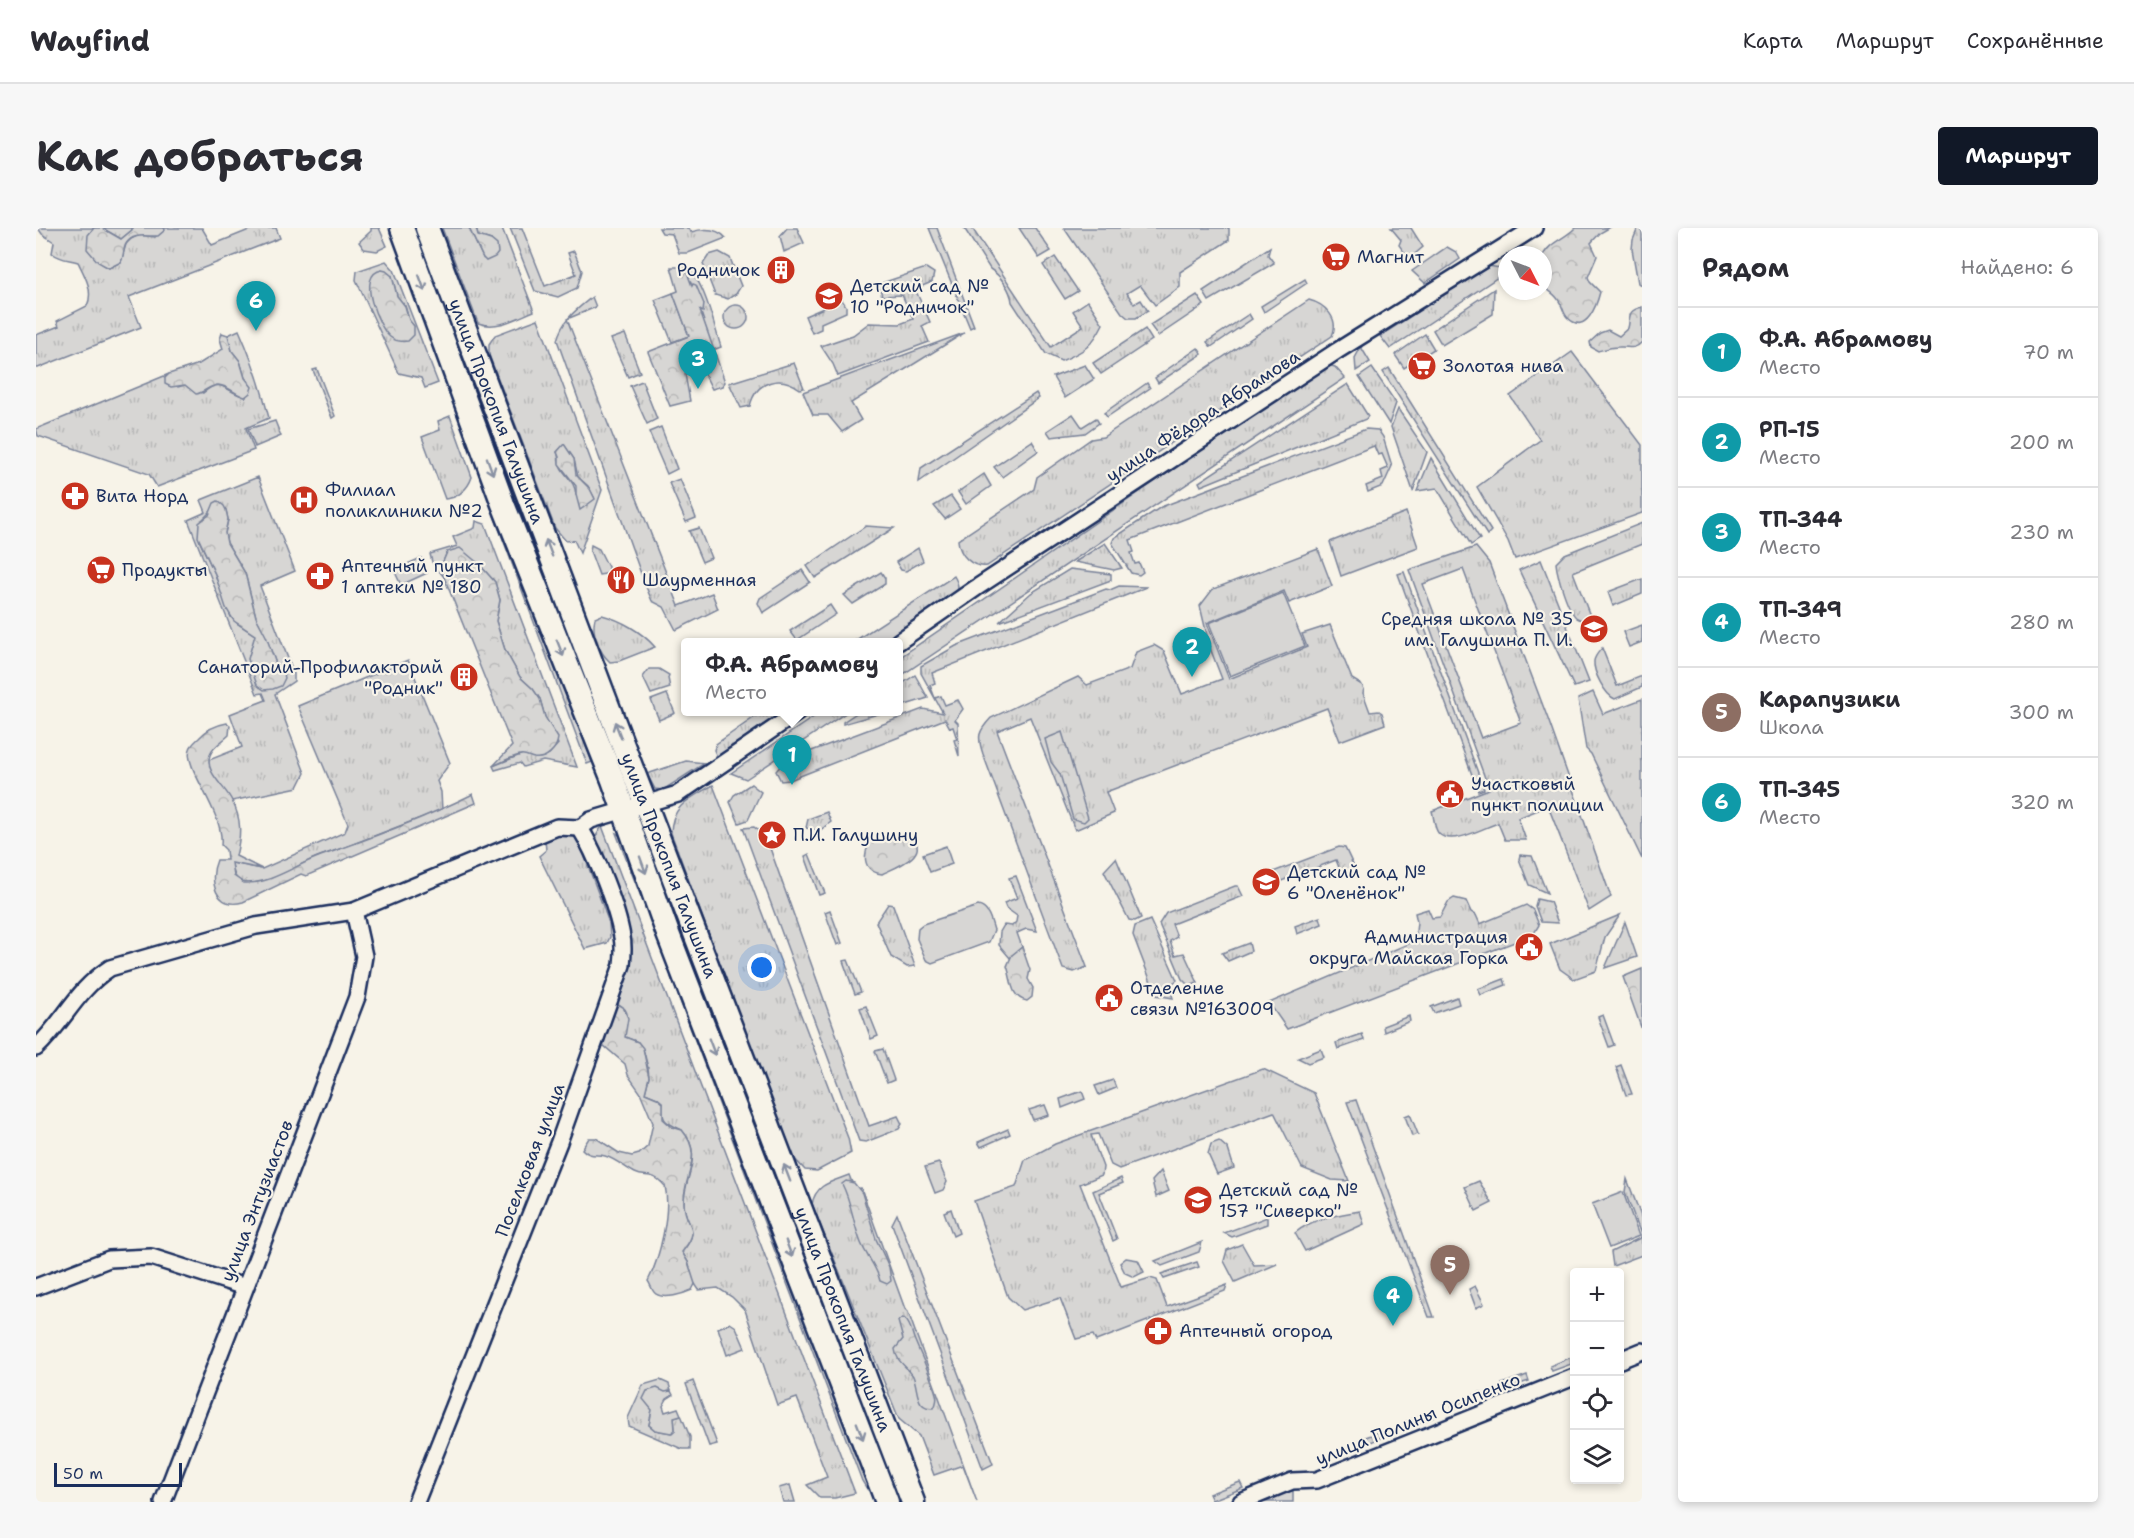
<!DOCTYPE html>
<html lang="ru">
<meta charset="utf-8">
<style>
:root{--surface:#fff;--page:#f7f7f7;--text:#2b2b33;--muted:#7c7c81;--line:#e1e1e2;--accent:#111827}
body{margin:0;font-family:"Shantell Sans",sans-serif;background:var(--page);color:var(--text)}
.controls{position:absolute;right:18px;bottom:18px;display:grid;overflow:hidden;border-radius:6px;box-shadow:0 3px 9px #0003}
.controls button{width:54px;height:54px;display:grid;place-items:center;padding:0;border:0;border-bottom:2px solid var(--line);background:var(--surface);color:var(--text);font:30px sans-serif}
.compass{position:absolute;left:1462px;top:18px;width:54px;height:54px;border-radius:50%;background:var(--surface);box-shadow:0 3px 9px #0003;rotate:132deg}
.scale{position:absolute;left:18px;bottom:15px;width:128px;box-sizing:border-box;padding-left:6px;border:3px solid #1b2f5e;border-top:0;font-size:16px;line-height:21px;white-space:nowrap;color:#1b2f5e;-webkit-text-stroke:4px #f7f3e8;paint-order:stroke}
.you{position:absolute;left:726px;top:740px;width:21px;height:21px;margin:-15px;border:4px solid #fff;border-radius:50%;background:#1a73e8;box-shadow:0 0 0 9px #1a73e833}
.badge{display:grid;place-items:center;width:39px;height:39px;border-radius:50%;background:var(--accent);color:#fff;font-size:20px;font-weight:700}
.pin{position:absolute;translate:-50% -50px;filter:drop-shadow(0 2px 3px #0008)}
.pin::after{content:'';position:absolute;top:32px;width:21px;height:18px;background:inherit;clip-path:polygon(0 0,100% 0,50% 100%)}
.popup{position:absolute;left:645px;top:410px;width:222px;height:78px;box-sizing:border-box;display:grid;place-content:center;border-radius:6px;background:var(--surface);filter:drop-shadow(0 2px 4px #0005);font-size:20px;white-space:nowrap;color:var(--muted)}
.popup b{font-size:22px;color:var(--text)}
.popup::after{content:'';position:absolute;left:50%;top:100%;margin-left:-12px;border:12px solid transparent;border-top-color:var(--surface)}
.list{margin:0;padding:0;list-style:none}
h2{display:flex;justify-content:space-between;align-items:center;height:78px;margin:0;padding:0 24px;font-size:26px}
h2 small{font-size:20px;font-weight:400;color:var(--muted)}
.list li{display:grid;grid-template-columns:39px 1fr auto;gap:18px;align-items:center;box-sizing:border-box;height:90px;padding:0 24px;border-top:2px solid var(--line)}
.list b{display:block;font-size:22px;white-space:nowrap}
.list p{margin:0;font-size:20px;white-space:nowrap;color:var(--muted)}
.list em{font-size:20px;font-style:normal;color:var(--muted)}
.icon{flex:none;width:33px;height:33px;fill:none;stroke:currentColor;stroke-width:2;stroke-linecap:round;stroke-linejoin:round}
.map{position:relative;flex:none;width:1606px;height:1274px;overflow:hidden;border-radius:6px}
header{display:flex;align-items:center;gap:36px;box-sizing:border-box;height:84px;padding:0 30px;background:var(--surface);border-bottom:2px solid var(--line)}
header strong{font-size:28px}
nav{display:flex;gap:33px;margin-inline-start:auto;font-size:21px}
.intro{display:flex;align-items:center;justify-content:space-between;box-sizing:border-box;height:144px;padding:0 36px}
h1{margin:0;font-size:42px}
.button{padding:15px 27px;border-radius:6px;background:var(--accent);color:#fff;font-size:21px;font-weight:700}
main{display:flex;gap:36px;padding:0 36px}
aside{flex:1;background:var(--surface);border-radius:6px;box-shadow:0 3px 9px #0003}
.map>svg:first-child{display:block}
.grass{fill:url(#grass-tufts);stroke:#798299;stroke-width:1.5;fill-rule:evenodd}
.forest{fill:url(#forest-crowns);stroke:#798299;stroke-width:1.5}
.park{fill:#d7d6d4;stroke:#798299;stroke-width:1.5}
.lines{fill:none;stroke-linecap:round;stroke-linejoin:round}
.minor-casing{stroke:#1b2f5e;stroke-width:20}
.secondary-casing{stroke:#1b2f5e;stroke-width:27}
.minor{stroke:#f7f3e8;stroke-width:15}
.secondary{stroke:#f7f3e8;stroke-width:22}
.oneway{stroke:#8991a3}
.labels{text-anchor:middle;stroke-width:4.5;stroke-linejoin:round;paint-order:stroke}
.poi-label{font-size:18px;fill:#1b2f5e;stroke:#f7f3e8;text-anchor:start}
.street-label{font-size:18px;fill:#1b2f5e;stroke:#f7f3e8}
</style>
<header>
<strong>Wayfind</strong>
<nav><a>Карта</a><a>Маршрут</a><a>Сохранённые</a></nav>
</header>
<div class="intro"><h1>Как добраться</h1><a class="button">Маршрут</a></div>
<main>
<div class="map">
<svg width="1606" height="1274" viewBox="0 0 1606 1274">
<defs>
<pattern id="grass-tufts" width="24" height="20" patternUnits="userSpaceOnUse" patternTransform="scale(1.5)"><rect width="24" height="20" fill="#d7d6d4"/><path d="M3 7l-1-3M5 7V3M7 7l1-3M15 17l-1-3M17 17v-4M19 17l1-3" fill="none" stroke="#b8b8b8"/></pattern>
<pattern id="forest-crowns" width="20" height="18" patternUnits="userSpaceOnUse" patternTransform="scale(1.5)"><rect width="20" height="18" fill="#d7d6d4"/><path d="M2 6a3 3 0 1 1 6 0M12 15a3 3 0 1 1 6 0" fill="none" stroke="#b8b8b8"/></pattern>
</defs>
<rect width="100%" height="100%" fill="#f7f3e8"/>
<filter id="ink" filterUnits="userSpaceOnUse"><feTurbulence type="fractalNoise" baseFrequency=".0167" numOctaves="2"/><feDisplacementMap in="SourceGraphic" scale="12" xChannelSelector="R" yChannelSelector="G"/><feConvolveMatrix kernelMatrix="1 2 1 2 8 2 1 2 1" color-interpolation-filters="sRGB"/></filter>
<g filter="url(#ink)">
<g class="grass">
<path d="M2,0h56c-14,12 0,33 15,40l12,-6 5,-18 5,-5 8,-4 16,2 9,-7v-2h38l10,17 42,-17h22l4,10 -151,59 12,30 -103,41h-2v-33l23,-9 -2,-5 30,-15c7,-15 -2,-30 -9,-44 -10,-3 -17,-2 -26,-9l2,-11 -12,-8z"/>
<path d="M66,0h30v2l-11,9z"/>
<path d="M335,0h8l8,18 -10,5 -13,-2 -5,-7 12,-11z"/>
<path d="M406,0h27l14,30 8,-18 -13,-4 -2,-8h26l32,83c-19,8 -37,19 -56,12z"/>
<path d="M474,0h12l23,58 31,-12 -8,-21 6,-2 8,20 -5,17 -19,9 -23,-6z"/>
<path d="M623,0h30l2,4c13,-4 26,-4 35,6l-38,15h-9l-7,-19 -10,-1z"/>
<path d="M751,0h10l7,15 -20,9 -4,-16z"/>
<path d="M893,0h8l37,98 -4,2z"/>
<path d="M928,0h8l79,119 32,-21 -10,-15 15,-10 15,23c-11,22 -18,27 -42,37l-15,-7 -34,-52c-1,-12 -12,-27 -22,-33z"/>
<path d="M983,0h16l16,23 -12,7z"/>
<path d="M1028,0h165v12l-49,32v15l-25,18 -15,-20 -13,8 7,11 7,-4 7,11 -12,7h-8l-6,-5z"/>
<path d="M1355,0h20l12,19 -14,12 -10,-14 2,-5z"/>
<path d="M1234,19l-2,8 6,8 -65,38 -6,-10z"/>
<path d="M1411,19l9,5 4,7 -35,24 -13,-12z"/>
<path d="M683,24l11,6 11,28 -5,8 -8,5 -13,-4 -12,-31 6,-9z"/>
<path d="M1019,29l23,34 -13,8 -22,-34z"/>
<path d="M350,33l8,9 44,113 -13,5 -4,-10 -22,-5 -43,-93 1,-9zM356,48l5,20 8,10 4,14 5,7 -39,-19 -3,-10z"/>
<path d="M1452,38l19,3v2l-117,78 -10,-13z"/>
<path d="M649,39c19,10 29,59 36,80l-8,3z"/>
<path d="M890,40l8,5 -2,9 -17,7 15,33 -8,4 7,16 -91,34 -5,-12 -12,-18 32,-11 16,-12 31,1 13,-5 -11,-24 -20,1 -3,-12z"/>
<path d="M1269,51l2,4 -43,29 -3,-6z"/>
<path d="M1458,61l-1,25 -51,31 -9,-15z"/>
<path d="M637,65l16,43 -17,6 -17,-42z"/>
<path d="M1161,67l7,10 -46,31 -8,-11z"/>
<path d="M556,69l4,10 -29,12 112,287 33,-13 6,16 -42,21 -12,-23 -12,-6 -8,-19 -87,-242c6,-21 19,-30 35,-43z"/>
<path d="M806,72l4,6v6l-25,11v6l-9,4 -7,-17z"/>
<path d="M1273,72c16,4 31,19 23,36l-345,230c-15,2 -28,-11 -29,-26l76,-51 3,-12 54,-38 12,-2z"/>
<circle cx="700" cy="89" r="12"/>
<path d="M1213,86l3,5 -41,28 -4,-5z"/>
<path d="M502,91l64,171 -22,63 -6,-13 -8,1 -11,-13 -66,-173v-11l6,-9zM528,217l10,14 4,18 10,9 6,11 -18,-2c-1,-16 -14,-20 -17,-33 -1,-3 0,-7 -2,-10z"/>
<path d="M1109,101l7,11 -51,34 -8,-11z"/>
<path d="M203,102c13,29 22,56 30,88l-23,10 8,22 -97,37 -8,-13 -111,-38 -2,-7 133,-55 -4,4 13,9 7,-2 18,8c20,-17 22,0 43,4l3,-15 -4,-4 -5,-17 -8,-10 -4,-16z"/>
<path d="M928,105l-113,70 10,17 -19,12 -14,-17h-15l-10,-23z"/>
<path d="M589,106l15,38 -12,5 -17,-38z"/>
<path d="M1389,106l9,15 -30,19 -9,-13z"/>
<path d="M1325,119l9,15 -14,9 -1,-13z"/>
<path d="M1162,120l4,6 -44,29 -3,-5z"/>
<path d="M1536,124l70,93v68l-127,46 -7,-18 -31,-54 63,-47 -30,-44z"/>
<path d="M758,135l10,25 -4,1c-20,-15 -44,-8 -50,17l-9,2 -12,-25z"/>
<path d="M1289,136l10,3 10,11 -446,299v-19z"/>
<path d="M1049,137l9,14 -29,19 -12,-21z"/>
<path d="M1336,140l24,35 -7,21 -30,-47z"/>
<path d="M1353,140l102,163 -4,4 -104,-163z"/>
<path d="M281,141l18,47 -3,2 -19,-48z"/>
<path d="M606,153l15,38 -10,5 -17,-38z"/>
<path d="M1111,155l3,5 -43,29 -3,-4z"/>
<path d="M1312,156l20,32 -2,3 -165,67 -2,-4z"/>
<path d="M1000,165l3,5 -120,84 2,-14z"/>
<path d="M1362,181l29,43 -14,39 -22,-64z"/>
<path d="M1037,186l9,13 14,-9 3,5 -14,10 -34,4 -4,-6z"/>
<path d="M414,188l22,61c-4,12 -14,21 -27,22l-23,-62 18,-7 -2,-9z"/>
<path d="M239,193l6,15 -26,11 -7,-18z"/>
<path d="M625,199l16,42 -10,5 -18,-42z"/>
<path d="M1330,201l12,1 5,7 9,29 -9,20 -15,6 -2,-6 17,-7 -2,-8 7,-3 -6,-14 -4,1 -4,-9 -244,94 4,12 -3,1 4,11 4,-1 4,9 -4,3 -8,-2 -19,-30 2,-5 47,-31z"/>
<path d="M996,213l6,10 -36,26 -8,-10z"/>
<path d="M1395,230l49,81 -9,6 -34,-57 -20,3z"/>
<path d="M948,246l7,12 -25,18 -8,-12z"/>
<path d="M222,249l37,94 -35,15 34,88v7l-19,13 30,79 -7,14 -66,14 -11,-3 -18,-27 6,-11 33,-13 -12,-33 36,-14 -3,-7 -6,1 -69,-174 18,-8 -5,-12zM190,282l2,10 -3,13 2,10 18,30 11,44 11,23 9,24 5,7 -28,1c-9,-14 0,-23 2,-37l-17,-11 -7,-7 -16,-43 -15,-32 2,-22 9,-9z"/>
<path d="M644,251l16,39 -10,4 -17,-39z"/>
<path d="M915,268l9,13 -15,10 -11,-13z"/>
<path d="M1370,284l12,35 -77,29 -11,-34z"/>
<path d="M459,290l8,6 89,238 -5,2z"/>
<path d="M440,293l9,3 92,243 -34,-6 -20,6 -3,-4 -25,7 -2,-4 30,-12 13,4 13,-4 9,-10 -13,-27 -5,-18 -7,-10 -13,-12 -15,-27 -9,-29 4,-21 -5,-18 -16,-18 -32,-12 -5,12 2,13 -12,-15 -2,-8 27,-8 -4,-9 22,-9z"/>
<path d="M1606,295v21l-69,28 19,49c-5,0 -10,0 -15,-3 -9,-6 -20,-44 -21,-55l9,-9z"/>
<path d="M830,298l28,2 -79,50 -8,-12z"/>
<path d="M663,300l12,30 -9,4 -13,-31z"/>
<path d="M1069,315l17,25 -8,2 -39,-8z"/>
<path d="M555,317l8,4 11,22 -5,3 -6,1 -9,-24z"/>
<path d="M1440,319l13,16 59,156 63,178 -22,14 -41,-105 -30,12 8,22h-21l-7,-17c-15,5 -46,23 -59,11 -5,-5 -5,-17 -7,-23l57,-22 -80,-219zM1427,341l58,154 -40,15 -58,-154z"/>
<path d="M882,320l5,13 -17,10 -5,-1 -5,-8z"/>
<path d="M1282,321l14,37 -43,17 -5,-12 -77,32 22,56 78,-32 -5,-13 28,-9 22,54 10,6 2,4 -1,4 7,19 9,-1 3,2 3,11 -45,17 -13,-33 -221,84 8,21 -39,17 -45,-113 -33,14 90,236 -13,5 -11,-3 -80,-215c-6,-18 -5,-22 8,-36l87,-41 9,8 43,-16 6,-17 18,-7 10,6 18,43 40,-15 -12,-31 -10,-42 13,-17z"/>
<path d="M385,330l6,15 -26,12 -7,-15z"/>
<path d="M1505,332l48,122 -15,5 -55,-117z"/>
<path d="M1034,341l41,5v6l-112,42 32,-29z"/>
<path d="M766,342l8,12 -47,31 -5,-10 2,-5z"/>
<path d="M845,344l4,6v6l-32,20 -9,-9z"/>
<path d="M1368,344l80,217 -6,2 -80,-217z"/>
<path d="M918,348c4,7 6,12 1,20l-71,46h-31z"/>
<path d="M1606,351v15l-29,12 -5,-14z"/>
<path d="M1083,358l28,1 -215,86 3,10 -5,2 5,13 6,-2 4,9 13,-5 5,9 -8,11 3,3 1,33 -5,-16 3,-1 -4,-12 -3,1 -5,-9 -155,61 -9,1 -5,-10 6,-7 11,-6 130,-49 20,4 -22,-40v-7l35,-20 150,-57 4,1z"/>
<path d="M794,377l6,9 -39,26 -7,-9z"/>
<path d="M566,387c19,5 40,17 53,32l-36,14 -9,1c-11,-10 -19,-29 -15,-44z"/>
<path d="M1606,397v17l-13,5 -6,-15z"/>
<path d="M1566,420l15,38 25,-10v11l-27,12c-10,-4 -22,-27 -21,-38 1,-6 5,-9 8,-13z"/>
<path d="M372,432l42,103 -13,18 4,11 1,18c-41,15 -81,32 -122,46 -23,8 -48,29 -73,27 -12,0 -14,-11 -15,-20l30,6 83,-37 3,-8 -50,-118z"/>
<path d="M613,441h10l10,6 -1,3 2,10 -19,6 -8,-17z"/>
<path d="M879,447l13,23 -29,9v-21z"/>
<path d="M1557,464l10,22 39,-15v160l-51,-105 -5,-5 -8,-50z"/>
<path d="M631,466l8,19 -16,7 -8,-20z"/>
<path d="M726,484l19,1 -64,44 -3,-7 2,-6z"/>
<path d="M785,484h26l-101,67 -15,-6z"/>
<path d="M822,484h27l-42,12v-2z"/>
<path d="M650,533l19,2 -42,27 -8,-1 -8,-15z"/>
<path d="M715,556l10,8 -13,28 -9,3 -9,-21 4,-7z"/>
<path d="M677,557l135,353 3,15 -34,18 -12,-1 -13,-14 -121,-323c0,-28 20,-35 42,-48z"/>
<path d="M791,584l4,10 -12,9 -13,-3 2,-9z"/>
<path d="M566,598l253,667 -20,5h-15l-13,-13 20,-8 -30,-79 -20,7 -32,-95 -13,-13 -14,-9 -19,2 -6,-9 -5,-19 -6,-10c20,-23 3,-26 2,-48 -1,-27 21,-47 -2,-74 -15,-8 -21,-6 -19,-27l-6,-5 -12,-5 4,-16 -1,-9 -4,-16 -6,-10 -13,-5c-1,-15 11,-26 -11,-35l9,-26 -4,-70 -23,-70z"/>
<path d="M718,599l12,10 103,289 29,-10 4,8 -3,5 -33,13 -7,-1 -116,-313z"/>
<path d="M514,605l22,1 7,7 30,82 1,14 -3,6 -22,6 -46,-93 7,-6 -1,-10z"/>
<path d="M580,605l5,3 23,50 -1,16z"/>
<path d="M1303,619l6,1 9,19 -5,6 -7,2 -6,-15 -73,28 2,-13z"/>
<path d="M773,626l16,39 -6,2 -14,-39z"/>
<path d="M1484,627l12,1 15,37 -18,-8 -10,-26z"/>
<path d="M1080,630l25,60 -6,3 -6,-1 -25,-49z"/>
<path d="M980,648l21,55 -11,-2 -9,4 5,14 -12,11 -11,-13 1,-13 4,-7 8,1 4,-4 1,-6 -11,-8 -2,-5 13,-5 -8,-20z"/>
<path d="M1199,658h3l5,10 -71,28 5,13 -7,4 5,14 9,-2 14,30 -9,3 -7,-7 -23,-55 7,-11z"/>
<path d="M1418,670l12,3 5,11 5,3 4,9 46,-19 7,5 6,15 -6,10 -246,94 -18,-26 146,-62 2,-19 -2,-9 13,-4 4,9 8,-1 8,-15z"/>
<path d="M1501,671l13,3 8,21 -17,-1 -6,-16z"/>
<path d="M852,676l5,1 22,61 -8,1 -16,-10 -15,-35z"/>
<path d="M794,682l12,33 -5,2 -12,-33z"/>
<path d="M1584,687l-15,22 -9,34 -22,8 -14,-10 -10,-25z"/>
<path d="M1284,689l2,7 -25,10 -2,-8z"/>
<path d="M1114,692l27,60 -8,6 4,12 -17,-3 -23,-60 2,-9z"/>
<path d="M1589,694l12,35 -32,11z"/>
<path d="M1213,715l2,8 -23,10 -6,-8z"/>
<path d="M812,732l13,32 -6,2 -12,-33z"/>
<path d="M635,749l9,8 188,495 -1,9 -5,-8z"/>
<path d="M1468,751l2,6 -25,10 -3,-6z"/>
<path d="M1421,769l2,7 -25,9 -3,-6z"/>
<path d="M830,778l12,30 -7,3 -11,-31z"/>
<path d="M1567,787l11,30 -5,2 -11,-30z"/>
<path d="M1373,788l1,5 -26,11 -1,-6z"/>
<path d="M1326,806l2,6 -26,9 -2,-6z"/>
<path d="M847,821l11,31 -7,3 -12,-32z"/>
<path d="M1285,821l3,8 -16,6 -10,-5z"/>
<path d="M1585,837l11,29 -6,1 -10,-28z"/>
<path d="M1227,841l51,24 35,88 -17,-1 -30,-12 -28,-56 -155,57 -8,-4 -13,-31 -7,1 12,32 -1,8 -22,9 41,103 29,-9 7,2 10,27 60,-22 -2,6 -129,50 -3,-6 -17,4 -16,-41 -38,12 -14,-13 -34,-96 42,-14 9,-27 30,-16z"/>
<path d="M1077,852l3,8 -17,7 -4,-9z"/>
<path d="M1046,863l3,8 -23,9 -2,-9z"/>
<path d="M1320,872l78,217h-5l-82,-215z"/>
<path d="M1009,877l4,10 -16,5 -4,-10z"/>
<path d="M1374,886l8,20 -6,2 -7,-20z"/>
<path d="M972,901l2,5 -29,13 -3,-5z"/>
<path d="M1183,913l9,8 6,19 -17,6 -9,-20 3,-10z"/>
<path d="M903,935l8,19 -4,8 -8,3 -10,-26z"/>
<path d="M1125,943l8,20 -13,6 -4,-16z"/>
<path d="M813,947l6,15 6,-2 44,121 3,3 69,190 -14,-37 -29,10 -15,-39 -20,-17 -87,-215c4,-20 19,-22 37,-29z"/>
<path d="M1085,950l2,5 -24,10 18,46 -4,2 -20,-50z"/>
<path d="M1591,951l15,40v36l-29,11 -2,-14 31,-15 -17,-45z"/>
<path d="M1443,953l13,22 -16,8 -11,-24z"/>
<path d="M915,981l8,24 -6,3 -9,-24z"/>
<path d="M1324,983l4,13 -59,27 -10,-18c17,-15 43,-18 65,-22z"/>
<path d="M861,986l96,250 -10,5 -91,-245z"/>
<path d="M1231,989v7l-35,13 -8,-4z"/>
<path d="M1166,1014l-3,10 -37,14 -7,-5z"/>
<path d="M1206,1016l12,21 23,-1 -42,18 -11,-21 3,-11z"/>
<path d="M1090,1030l12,2 6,12 -10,5 -9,-4 -5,-10z"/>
<path d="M1161,1034l2,5 -35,12 -3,-5z"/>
<path d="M1439,1058l9,18 -8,4 -7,-19z"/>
<path d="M694,1095l6,4 9,21 -18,7 -9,-27z"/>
<path d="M1538,1128v7l-22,8 -2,-5z"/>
<path d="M1491,1147l2,6 -25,8 -2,-5z"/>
<path d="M624,1152l9,4 2,7 -6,1 -13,18 -3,15 6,5 17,3 3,-3 -1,-13 7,-2 9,22v12h-8l-53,-23 -1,-8 15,-33z"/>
<path d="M657,1153l24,63 -8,2 -23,-62z"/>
<path d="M1445,1164l2,6 -29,11 -3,-5z"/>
<path d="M1396,1183l2,6 -27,10 -2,-5z"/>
<path d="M1349,1202l2,5 -21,9 -3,-6z"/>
<path d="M1204,1254l3,6 -31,12 -3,-6z"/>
<path d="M754,1257l5,17h-12l-4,-14z"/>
<path d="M1257,1262v12h-34z"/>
</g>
<g class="forest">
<path d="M58,0h8l19,11 11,-9v-2h32l1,2 -7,6c-10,1 -25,-4 -32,8 -3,5 -2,12 -5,18l-12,6 -11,-6 -11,-13 1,-14z"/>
<path d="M433,0h7l2,8 13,4 6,5 1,8 -3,4 -9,4 -3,-3z"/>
<path d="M1539,0h34l-9,5 -9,10 6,13 -9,21 2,5 10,10c-3,12 -14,44 -32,26 -5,-4 -5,-12 -9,-17 -3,-6 -8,-8 -13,-13 -5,-6 -5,-25 -3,-32 5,-13 23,-18 32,-28z"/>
<path d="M1602,0h4v58l-4,-3 -6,-34 1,-9z"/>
<path d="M635,39h14l7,19 1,-2 3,1 8,19 -1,8 -3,-2 25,72 -3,4 -10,3 -10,-20 -17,5 5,27 -20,5 -22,-54 41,-16 -16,-43 5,-2z"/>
<path d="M346,42l4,1 6,5 5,20 8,10 4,14 5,6v9l-6,6c-6,1 -13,0 -18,-4 -11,-9 -35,-63 -8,-67z"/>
<path d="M1606,79v35c-8,9 -13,4 -23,5 -8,0 -14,2 -21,4l-7,-4 -1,-5 10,-9 8,-3 11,6 9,-8c3,-11 -2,-17 14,-21z"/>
<path d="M186,105l6,2 4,16 8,10 5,17 7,9 -2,6 -5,4c-9,-2 -18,-12 -27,-12 -8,0 -14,8 -22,9l-11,-9 -14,2 -6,-3v-6l4,-4 30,-10 24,-15 -3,-10z"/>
<path d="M528,216l10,15 2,16 14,14 5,10 -15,11 -4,-15v-9l-17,-22v-7l-2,-5z"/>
<path d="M182,273l6,5 2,4 2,9 -3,14 2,10 18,30 11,44 10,19 10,28 8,10 1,4 -4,8 -8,3 -9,1 -7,-5 -9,-26 7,-24 -21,-14 -8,-13 -11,-34 -17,-37 1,-14 10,-8 5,-12z"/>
<path d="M424,320l19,16 16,18 5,18 -4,21 9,29 15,27 13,12 7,10 5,18 13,21c-1,11 -12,22 -24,20 -5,-1 -8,-4 -14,-3 -9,2 -18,7 -27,11l19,-20 -68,-169 -2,-13 5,-12z"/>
<path d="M191,495l3,2 -1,10c-6,6 -16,11 -19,20 -6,18 16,32 22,46 10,18 9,35 4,55l26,13 -30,-6 2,13 10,7c27,1 50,-17 74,-26 52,-19 105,-38 155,-63l3,9 -170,73 -5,-2 -58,28c-27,8 -35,-21 -26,-42h10l-1,-10 -5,-5c4,-31 -38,-78 -31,-96 1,-4 6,-8 9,-11 8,-9 16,-13 28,-15z"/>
<path d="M1026,504l26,86 -4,4 -11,-3 -13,-45 -9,-12 -6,-23z"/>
<path d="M842,606l34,3c19,18 -18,31 -30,37 -24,-3 -19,-29 -4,-40z"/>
<path d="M986,719l8,23 -2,9 5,9 -1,9 -5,4c-17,-3 -15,-22 -20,-35l5,-11z"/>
<path d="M1606,741v61l-19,-53z"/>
<path d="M578,774l9,5 5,11 -3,19 13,5 5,6 6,29 -4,16 12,5 6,5v16l9,8 10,3c23,27 0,47 2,74 1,24 19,22 -2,48l6,10 7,22 -3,6c-9,4 -27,10 -36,4 -4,-2 -5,-9 -8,-13 12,-23 23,-70 17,-95 -14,-16 -19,-7 -30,-13 -10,-5 -19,-14 -30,-17 -9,-2 -16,1 -23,-7l7,-11h7l23,15 13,3 7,-2 9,-8 5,-23 -13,-31 -12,-17 -3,-11 -22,-19 -2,-12z"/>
<path d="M810,953l8,2 8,10 14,46 13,28 2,14 -4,3 -7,-3c-3,-14 -13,-24 -19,-38 -8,-19 -9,-40 -19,-59z"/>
<path d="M866,1090l3,1c7,7 6,13 10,22 7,17 16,35 21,53 2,5 0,10 -2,14 -5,0 -9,0 -13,-5 -5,-7 -4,-18 -8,-27 -6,-10 -17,-14 -18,-27l8,-10 -5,-18z"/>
</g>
<g class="park">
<path d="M1247,365l22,53 -75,30 -21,-53z"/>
<path d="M910,618l6,18 -22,8 -7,-18z"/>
<path d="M942,678c11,2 13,15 16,24l-5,12 -57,21 -6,-3 -9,-21 1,-11 5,-4z"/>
<path d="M1587,964l16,44 -30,12 -17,-44z"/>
<path d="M621,1160l8,4 6,-1 2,4 -6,4 -4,7 2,6 13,-4 3,7 -7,2 1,13 -4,3 -16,-3 -6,-5 3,-15 -9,-11 4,-8z"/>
</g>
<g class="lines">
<g class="minor-casing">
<g id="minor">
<path d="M862,414l78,-54 361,-237 197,-123"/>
<path d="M0,820c29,-27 39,-57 74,-80l146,-42 98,-15 203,-84 23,1 11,-8 87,-26 120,-82"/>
<path d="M0,1059l73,-28 42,-2 94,30"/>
<path d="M1584,1132l22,-9"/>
<path d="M127,1274l194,-505 7,-41 -10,-45"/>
<path d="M380,1274l143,-360 63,-177c1,-9 2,-19 0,-28 -5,-30 -26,-83 -42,-109"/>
<path d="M1205,1274l51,-21 25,-1 257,-103"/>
</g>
</g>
<g class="secondary-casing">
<g id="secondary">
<path d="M366,0l101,276 110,276 55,154 219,568"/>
<path id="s1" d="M391,0l177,468 309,806"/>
</g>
</g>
<use href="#minor" class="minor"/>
<use href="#secondary" class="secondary"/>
</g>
<defs><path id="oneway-shaft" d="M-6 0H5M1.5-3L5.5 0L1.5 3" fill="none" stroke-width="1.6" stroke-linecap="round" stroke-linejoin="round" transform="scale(1.5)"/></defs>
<g class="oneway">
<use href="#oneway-shaft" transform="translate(386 55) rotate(70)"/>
<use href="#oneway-shaft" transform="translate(454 238) rotate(70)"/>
<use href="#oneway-shaft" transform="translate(513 320) rotate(-111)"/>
<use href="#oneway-shaft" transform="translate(524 420) rotate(68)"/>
<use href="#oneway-shaft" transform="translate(582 502) rotate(-111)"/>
<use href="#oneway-shaft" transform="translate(607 637) rotate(70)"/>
<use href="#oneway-shaft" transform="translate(676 819) rotate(69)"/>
<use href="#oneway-shaft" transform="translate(751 945) rotate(-111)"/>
<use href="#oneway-shaft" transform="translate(753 1021) rotate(69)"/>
<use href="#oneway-shaft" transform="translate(824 1203) rotate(69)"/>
</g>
</g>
<defs>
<g id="supermarket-disc" transform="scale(1.5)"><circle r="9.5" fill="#c8321e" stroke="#f7f3e8"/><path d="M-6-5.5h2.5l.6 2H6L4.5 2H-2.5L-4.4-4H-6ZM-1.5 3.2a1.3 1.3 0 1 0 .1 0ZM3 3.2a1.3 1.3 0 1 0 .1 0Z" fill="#fff"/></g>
<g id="building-disc" transform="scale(1.5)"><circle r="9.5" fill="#c8321e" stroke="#f7f3e8"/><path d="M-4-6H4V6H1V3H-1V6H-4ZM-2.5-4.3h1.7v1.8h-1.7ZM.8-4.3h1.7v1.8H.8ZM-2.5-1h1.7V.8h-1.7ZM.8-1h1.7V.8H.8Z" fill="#fff"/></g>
<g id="school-disc" transform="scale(1.5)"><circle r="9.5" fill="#c8321e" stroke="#f7f3e8"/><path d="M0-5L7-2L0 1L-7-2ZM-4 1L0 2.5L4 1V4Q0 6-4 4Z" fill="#fff"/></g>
<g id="pharmacy-disc" transform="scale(1.5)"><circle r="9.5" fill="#c8321e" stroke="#f7f3e8"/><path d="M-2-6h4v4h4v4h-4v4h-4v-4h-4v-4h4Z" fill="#fff"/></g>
<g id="hospital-disc" transform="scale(1.5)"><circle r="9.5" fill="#c8321e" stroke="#f7f3e8"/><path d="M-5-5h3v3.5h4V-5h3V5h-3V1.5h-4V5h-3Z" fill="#fff"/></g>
<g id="restaurant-disc" transform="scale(1.5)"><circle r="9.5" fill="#c8321e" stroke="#f7f3e8"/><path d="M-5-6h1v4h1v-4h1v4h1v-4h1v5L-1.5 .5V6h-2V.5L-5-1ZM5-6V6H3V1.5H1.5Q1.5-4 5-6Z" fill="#fff"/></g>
<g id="civic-disc" transform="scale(1.5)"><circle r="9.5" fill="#c8321e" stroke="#f7f3e8"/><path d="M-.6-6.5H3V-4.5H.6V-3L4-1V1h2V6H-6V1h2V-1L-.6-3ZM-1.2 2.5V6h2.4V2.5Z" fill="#fff"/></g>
<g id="sight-disc" transform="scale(1.5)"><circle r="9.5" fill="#c8321e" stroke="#f7f3e8"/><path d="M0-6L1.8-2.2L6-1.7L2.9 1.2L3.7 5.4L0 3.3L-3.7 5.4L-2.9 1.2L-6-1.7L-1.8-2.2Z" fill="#fff"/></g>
</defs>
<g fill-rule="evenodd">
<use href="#supermarket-disc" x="1300" y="29"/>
<use href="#building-disc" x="745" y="42"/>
<use href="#school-disc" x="793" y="68"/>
<use href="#supermarket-disc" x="1386" y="138"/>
<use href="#pharmacy-disc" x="39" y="268"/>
<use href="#hospital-disc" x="268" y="272"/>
<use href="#supermarket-disc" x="65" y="342"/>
<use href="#pharmacy-disc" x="284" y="348"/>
<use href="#restaurant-disc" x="585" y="352"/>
<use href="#school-disc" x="1558" y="401"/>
<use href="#building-disc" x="428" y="449"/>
<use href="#civic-disc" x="1414" y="566"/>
<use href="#sight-disc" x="736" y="607"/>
<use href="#school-disc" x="1230" y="654"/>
<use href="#civic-disc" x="1493" y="719"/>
<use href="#civic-disc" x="1073" y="770"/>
<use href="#school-disc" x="1162" y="972"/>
<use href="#pharmacy-disc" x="1122" y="1103"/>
</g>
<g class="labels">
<g class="poi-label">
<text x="1321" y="35">Магнит</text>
<text x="724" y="48" text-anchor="end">Родничок</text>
<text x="814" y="64">Детский сад №<tspan x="814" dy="21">10 "Родничок"</tspan></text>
<text x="1407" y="144">Золотая нива</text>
<text x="289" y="268">Филиал<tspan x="289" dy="21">поликлиники №2</tspan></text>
<text x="60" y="274">Вита Норд</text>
<text x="305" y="344">Аптечный пункт<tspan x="305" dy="21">1 аптеки № 180</tspan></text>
<text x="86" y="348">Продукты</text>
<text x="606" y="358">Шаурменная</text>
<text x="1537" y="397" text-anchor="end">Средняя школа № 35<tspan x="1537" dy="21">им. Галушина П. И.</tspan></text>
<text x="407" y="445" text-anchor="end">Санаторий-Профилакторий<tspan x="407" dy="21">"Родник"</tspan></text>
<text x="1435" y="562">Участковый<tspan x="1435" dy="21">пункт полиции</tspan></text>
<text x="757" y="613">П.И. Галушину</text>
<text x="1251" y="650">Детский сад №<tspan x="1251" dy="21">6 "Оленёнок"</tspan></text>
<text x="1472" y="715" text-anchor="end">Администрация<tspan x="1472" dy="21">округа Майская Горка</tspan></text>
<text x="1094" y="766">Отделение<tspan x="1094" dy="21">связи №163009</tspan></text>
<text x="1183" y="968">Детский сад №<tspan x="1183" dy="21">157 "Сиверко"</tspan></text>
<text x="1143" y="1109">Аптечный огород</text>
</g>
<g class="street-label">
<text dy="6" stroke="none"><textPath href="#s1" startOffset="196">улица Прокопия Галушина</textPath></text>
<text transform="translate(1167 188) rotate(-33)" y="6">улица Фёдора Абрамова</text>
<text dy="6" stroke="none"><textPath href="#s1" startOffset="682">улица Прокопия Галушина</textPath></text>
<text transform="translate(494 932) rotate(-69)" y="6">Поселковая улица</text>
<text transform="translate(221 973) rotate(-69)" y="6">улица Энтузиастов</text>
<text dy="6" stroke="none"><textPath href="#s1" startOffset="1168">улица Прокопия Галушина</textPath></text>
<text transform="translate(1382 1191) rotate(-22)" y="6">улица Полины Осипенко</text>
</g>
</g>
</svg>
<div class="controls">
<button>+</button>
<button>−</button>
<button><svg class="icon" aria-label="locate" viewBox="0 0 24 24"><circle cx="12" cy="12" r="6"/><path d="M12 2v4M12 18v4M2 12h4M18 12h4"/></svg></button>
<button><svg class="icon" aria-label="layers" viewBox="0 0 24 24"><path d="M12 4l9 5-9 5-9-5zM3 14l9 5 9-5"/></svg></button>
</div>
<svg class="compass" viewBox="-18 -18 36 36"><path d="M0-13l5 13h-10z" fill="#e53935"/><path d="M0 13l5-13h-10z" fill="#7c7c81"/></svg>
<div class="scale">50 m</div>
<div class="you"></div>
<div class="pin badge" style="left:756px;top:557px;background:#0f9aa8">1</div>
<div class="popup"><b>Ф.А. Абрамову</b>Место</div>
<div class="pin badge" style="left:1156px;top:449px;background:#0f9aa8">2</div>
<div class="pin badge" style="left:662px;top:161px;background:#0f9aa8">3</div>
<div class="pin badge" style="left:1357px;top:1098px;background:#0f9aa8">4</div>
<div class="pin badge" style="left:1414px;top:1067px;background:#8d6e63">5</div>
<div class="pin badge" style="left:220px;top:103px;background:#0f9aa8">6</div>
</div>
<aside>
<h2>Рядом<small>Найдено: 6</small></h2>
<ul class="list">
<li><span class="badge" style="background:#0f9aa8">1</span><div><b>Ф.А. Абрамову</b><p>Место</p></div><em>70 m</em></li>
<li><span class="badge" style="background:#0f9aa8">2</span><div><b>РП-15</b><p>Место</p></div><em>200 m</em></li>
<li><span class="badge" style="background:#0f9aa8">3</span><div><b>ТП-344</b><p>Место</p></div><em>230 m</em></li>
<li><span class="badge" style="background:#0f9aa8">4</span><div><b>ТП-349</b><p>Место</p></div><em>280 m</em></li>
<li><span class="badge" style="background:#8d6e63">5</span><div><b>Карапузики</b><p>Школа</p></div><em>300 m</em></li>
<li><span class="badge" style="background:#0f9aa8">6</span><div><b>ТП-345</b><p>Место</p></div><em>320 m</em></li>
</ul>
</aside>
</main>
